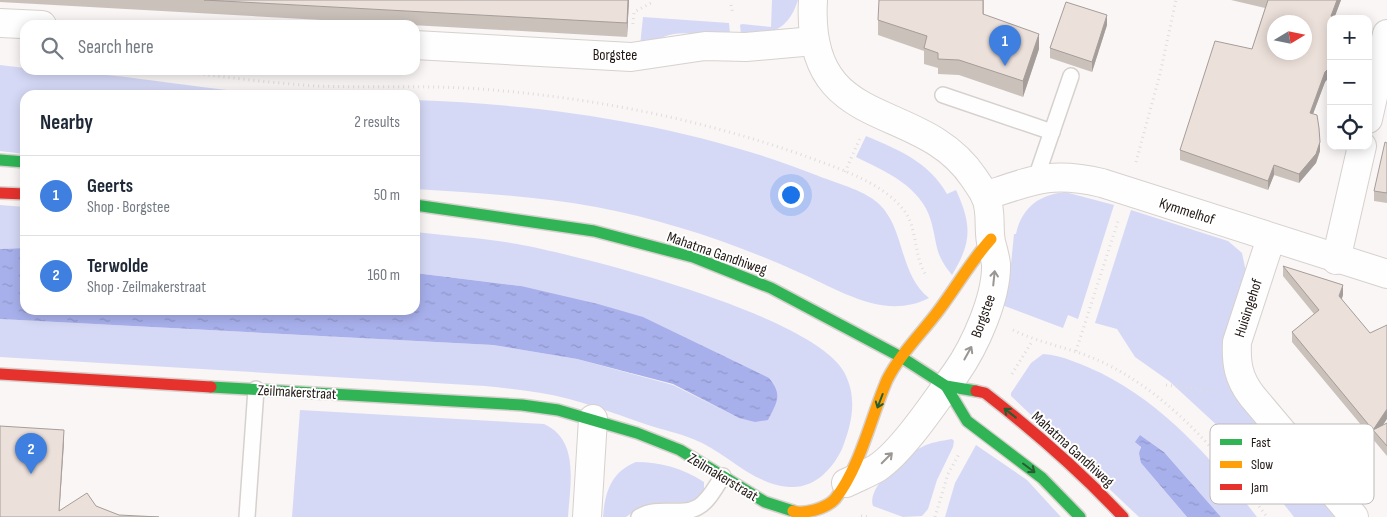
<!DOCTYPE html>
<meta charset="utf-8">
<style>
:root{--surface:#fff;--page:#f6f6f7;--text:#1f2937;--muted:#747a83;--line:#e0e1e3;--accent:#0b8043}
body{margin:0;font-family:"Sofia Sans Condensed",sans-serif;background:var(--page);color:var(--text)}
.controls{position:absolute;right:15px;top:15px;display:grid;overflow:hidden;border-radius:10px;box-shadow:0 2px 12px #0003}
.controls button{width:45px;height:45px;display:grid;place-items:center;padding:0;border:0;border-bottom:1px solid var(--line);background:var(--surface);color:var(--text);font:25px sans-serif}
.compass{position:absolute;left:1267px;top:15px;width:45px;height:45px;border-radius:50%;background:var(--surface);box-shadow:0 2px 12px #0003;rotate:80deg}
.you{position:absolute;left:790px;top:194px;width:18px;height:18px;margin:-12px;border:4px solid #fff;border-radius:50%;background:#1a73e8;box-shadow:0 0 0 8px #1a73e833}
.badge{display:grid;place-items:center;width:32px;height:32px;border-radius:50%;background:var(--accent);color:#fff;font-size:16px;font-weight:700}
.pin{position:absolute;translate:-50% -41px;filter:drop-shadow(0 1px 2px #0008)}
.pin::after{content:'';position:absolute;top:26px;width:18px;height:15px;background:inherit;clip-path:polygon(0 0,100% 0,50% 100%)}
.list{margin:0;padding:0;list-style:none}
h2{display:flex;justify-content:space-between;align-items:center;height:65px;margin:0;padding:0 20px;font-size:21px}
h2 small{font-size:16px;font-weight:400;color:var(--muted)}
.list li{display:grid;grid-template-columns:32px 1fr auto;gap:15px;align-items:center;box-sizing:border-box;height:80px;padding:0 20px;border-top:1px solid var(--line)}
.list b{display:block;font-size:19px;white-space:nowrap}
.list p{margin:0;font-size:16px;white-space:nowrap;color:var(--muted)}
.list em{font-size:16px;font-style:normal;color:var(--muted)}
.icon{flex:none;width:28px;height:28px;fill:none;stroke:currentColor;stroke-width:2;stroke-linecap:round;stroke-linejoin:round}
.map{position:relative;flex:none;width:1387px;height:517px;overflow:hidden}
.search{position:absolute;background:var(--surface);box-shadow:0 2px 12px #0003;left:20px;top:20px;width:400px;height:55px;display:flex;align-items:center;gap:12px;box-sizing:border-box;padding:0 18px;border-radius:15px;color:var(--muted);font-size:19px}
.panel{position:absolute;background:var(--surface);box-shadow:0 2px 12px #0003;left:20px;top:90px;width:400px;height:225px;border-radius:15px}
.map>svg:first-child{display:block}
.grass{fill:#d5d9f6}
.water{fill:url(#water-ripples)}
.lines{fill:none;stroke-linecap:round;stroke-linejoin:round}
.lane-casing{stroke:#d7d1ce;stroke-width:18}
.street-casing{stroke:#d7d1ce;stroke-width:30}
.fast-casing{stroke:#d7d1ce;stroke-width:14}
.slow-casing{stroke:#d7d1ce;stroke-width:14}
.jam-casing{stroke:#d7d1ce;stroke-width:14}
.path{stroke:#dfdddc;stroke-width:3;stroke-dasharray:1 4;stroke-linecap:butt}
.lane{stroke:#fefefe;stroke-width:15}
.street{stroke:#fefefe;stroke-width:28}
.fast{stroke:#30b455;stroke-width:11}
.slow{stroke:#ff9f0a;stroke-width:11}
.jam{stroke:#e5322d;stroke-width:11}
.wall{fill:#cbc1bb}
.shaded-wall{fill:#a59d99}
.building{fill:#ece0da;stroke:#a59d99;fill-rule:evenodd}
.oneway{stroke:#9a9694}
.oneway2{stroke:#275e31}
.labels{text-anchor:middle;stroke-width:4;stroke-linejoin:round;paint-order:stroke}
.street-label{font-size:15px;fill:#201713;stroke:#fff}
.key{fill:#fff;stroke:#bcb9b8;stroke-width:1}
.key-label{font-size:14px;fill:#201713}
</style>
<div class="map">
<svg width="1387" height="517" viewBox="0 0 1387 517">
<defs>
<pattern id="water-ripples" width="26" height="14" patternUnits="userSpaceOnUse" patternTransform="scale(1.25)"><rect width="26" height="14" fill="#a8b0ec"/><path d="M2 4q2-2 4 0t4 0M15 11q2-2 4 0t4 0" fill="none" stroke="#9097ca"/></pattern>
</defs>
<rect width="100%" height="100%" fill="#f9f6f5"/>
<g class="grass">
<path d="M772,0h26c-10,31 -27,35 -57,35l-1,-10 2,-1 29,3z"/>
<path d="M643,17l86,6 1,10c-16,6 -39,-2 -56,1 -13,2 -22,10 -34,12z"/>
<path d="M0,65l25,3v2c88,0 175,21 264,25h-264v59l-25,-3z"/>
<path d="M415,100c136,5 274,25 401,75 19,8 46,14 62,28 28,26 20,70 51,95 -45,23 -89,-8 -131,-26 -64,-29 -133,-52 -202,-65 -59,-11 -121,-14 -181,-18z"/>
<path d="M866,136c33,14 63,26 81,58l9,-4c16,35 16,52 -4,85 -18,-22 -14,-29 -21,-54 -9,-34 -46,-50 -75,-64z"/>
<path d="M1065,192l49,13 -36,114 -10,-4 -5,13 -61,-23 9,-41 3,-30h2c6,-27 23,-39 49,-42z"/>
<path d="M0,205l25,2v41l-25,1z"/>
<path d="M1131,210l97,31 14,12 4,19 -22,69 -1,12 3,21 12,27 98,116h-42l-61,-77 -64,-59 -34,-24 -18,-28 -22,-6z"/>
<path d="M415,232c34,4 69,6 102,12 66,12 296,71 327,128 14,26 8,51 -2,77 -9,19 -26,38 -49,38 -39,0 -66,-35 -100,-48 -14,-6 -30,-9 -45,-14 -35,-12 -71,-26 -107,-32 -19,-3 -38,-5 -56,-7l-485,-29v-38l493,26 84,14 96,26 66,33 -218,-132 -106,-13z"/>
<path d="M1043,354c19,1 40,11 58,19 65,33 112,87 156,144h-36l-57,-65 -24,-17 1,28 46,54h-48l-128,-121v-3l20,-30z"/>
<path d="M300,410l244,14c36,16 26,61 24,93h-276z"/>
<path d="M952,439l2,2 -1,6 -16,33 -9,29 -6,7 -19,1 -30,-11c-7,-19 33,-52 49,-59 9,-5 19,-6 30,-8z"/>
<path d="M976,445l51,35 34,37h-116l10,-34z"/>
<path d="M636,462c25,0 46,6 68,20v7l-8,10 -6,3 -37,1 -13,4 -14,10h-23c2,-25 8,-45 33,-55z"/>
</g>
<g class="water">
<path d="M25,248v62h390v-37l106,13 77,18 45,13 126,61c14,17 8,24 -1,42l-13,2 -16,-4 -66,-34 -96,-25 -84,-14 -493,-26v-70z"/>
<path d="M1140,435l24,17 57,65h-34l-46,-54 -2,-10 2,-6 -6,-5z"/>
</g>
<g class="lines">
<g class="lane-casing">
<g id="lane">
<path d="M943,95l109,37"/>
<path d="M1036,178l35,-102"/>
<path d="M247,517l9,-128"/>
<path d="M639,517c20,-12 41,0 59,-10 11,-6 18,-21 25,-31"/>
</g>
</g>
<g class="street-casing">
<g id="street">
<path d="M813,0c-8,136 107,97 161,178 4,6 9,13 12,19 6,17 2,29 5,45 2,7 4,15 5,22 1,33 -21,82 -40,109 -19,26 -53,78 -79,95 -10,6 -21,10 -31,15"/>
<path d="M0,23l42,2"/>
<path d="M415,45l216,12 74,-11 41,1 68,-6"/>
<path d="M1368,119l19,-85"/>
<path d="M985,196c48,-16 66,-25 117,-13l285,91"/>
<path d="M1271,238l-34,104c-1,21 1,36 15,54l102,121"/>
<path d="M1336,260l26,-114"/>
<path d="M587,517l6,-98"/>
</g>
</g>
<g class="fast-casing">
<g id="fast">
<path d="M0,160l25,2"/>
<path d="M415,205l179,26 99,26 78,31 130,69 45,29 30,5"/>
<path d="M946,386l21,35 75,57 38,39"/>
<path d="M211,387l311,18 36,5 79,23 43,17 85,52 28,9"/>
</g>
</g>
<g class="slow-casing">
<path id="slow" d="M793,511c11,4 34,-3 42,-12 25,-31 36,-82 52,-119 13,-26 35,-47 52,-70 18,-24 32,-49 52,-71"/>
</g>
<g class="jam-casing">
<g id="jam">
<path d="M0,193l25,1"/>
<path d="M0,374l211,13"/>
<path d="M976,391l9,2c49,38 95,78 138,124"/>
</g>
</g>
<g class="path">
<path d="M731,5l2,9"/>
<path d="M633,24l1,-12 19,-10"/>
<path d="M169,70c49,6 99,13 149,16 54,2 108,-1 162,3 109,8 221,30 325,67 32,12 75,25 98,53 15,18 10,46 23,66"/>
<path d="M1136,162l24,-88 16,-74"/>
<path d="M845,172l15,-34"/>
<path d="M1013,330c28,14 60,18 89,32 70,33 120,95 165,155"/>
<path d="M1076,351l42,-130"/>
<path d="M1012,374l21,-34"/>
<path d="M1166,385l46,6"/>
<path d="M861,516l9,1"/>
<path d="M935,517l13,-43 11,-20"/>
</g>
<use href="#lane" class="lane"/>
<use href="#street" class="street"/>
<use href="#fast" class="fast"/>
<use href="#slow" class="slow"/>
<use href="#jam" class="jam"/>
</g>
<g class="wall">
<path d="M0,0h629l-2,37 -627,-35z"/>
<path d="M984,0v15l55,34 -16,48 -64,-22 -21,-1v-6l-14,-4v-13l-46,-16v-15z"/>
<path d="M1231,0h110l-7,17 -3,2v56l-6,7 -12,32 7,37 -4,12 -17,20 -25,-8 -6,15 -88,-30v-10l72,-101 13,-41z"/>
<path d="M1107,25l-15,47 -42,-14v-10z"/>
<path d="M1387,143v60l-13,-2v-10z"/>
<path d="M1283,266l60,29 -1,4 41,126 4,-2v33l-95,-114v-10l22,-18 -31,-38z"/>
</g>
<g class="shaded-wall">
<path d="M628,0h1l-2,37v-14z"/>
<path d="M1337,0h4l-7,19 -3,-3z"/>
<path d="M1107,15v10l-15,47v-10z"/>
<path d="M1039,34v15l-16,48v-16z"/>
<path d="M1331,66v9l-6,7 -15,40v-9l15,-41z"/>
<path d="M1320,142v9l-4,12 -17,20v-9z"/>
<path d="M1274,165v10l-6,15v-9z"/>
<path d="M1343,285v10l-4,11v-10z"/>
<path d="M1387,409v10l-10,15 -4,-4v10v-10z"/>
<path d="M64,430v13l-5,74v-6z"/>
</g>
<g class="building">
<path d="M204,0h424l-1,23z"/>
<path d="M879,0h104v14l56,20 -16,47 -64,-21 -21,-1v-6l-14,-5 3,-12 -49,-16z"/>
<path d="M1268,0h69l-6,16 9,3h-9v47l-6,6 -15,41 7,2 2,13 1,14 -4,12 -17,20 -25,-9 -6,16 -88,-31 35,-109 37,8zM1274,22h30v30h-30z"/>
<path d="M1066,2l41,13 -15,47 -42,-14z"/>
<path d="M1385,142l2,1v50l-13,-2z"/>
<path d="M1283,266l60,19 -4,11 31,37 17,-8v84l-14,21 -81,-98 27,-22z"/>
<path d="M1387,423v23l-14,-16z"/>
<path d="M0,426l64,4 -5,81 28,-18 9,13 23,9 40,2h-159z"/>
</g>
<defs><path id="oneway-shaft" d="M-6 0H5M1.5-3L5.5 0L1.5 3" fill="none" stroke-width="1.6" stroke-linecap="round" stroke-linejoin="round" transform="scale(1.25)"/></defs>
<g class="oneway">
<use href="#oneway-shaft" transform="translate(994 278) rotate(-84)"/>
<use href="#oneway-shaft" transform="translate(968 353) rotate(-61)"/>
<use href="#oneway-shaft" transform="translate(887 458) rotate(-45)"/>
</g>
<g class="oneway2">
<use href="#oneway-shaft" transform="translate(880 401) rotate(111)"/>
<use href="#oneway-shaft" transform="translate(1010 413) rotate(-142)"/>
<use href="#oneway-shaft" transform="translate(1029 468) rotate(37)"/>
</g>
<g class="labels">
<g class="street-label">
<text x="615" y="60">Borgstee</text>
<text transform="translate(1187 211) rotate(18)" y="5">Kymmelhof</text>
<text transform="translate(717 253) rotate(19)" y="5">Mahatma Gandhiweg</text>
<text transform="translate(1248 308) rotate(-72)" y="5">Huisingehof</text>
<text transform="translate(983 316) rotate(-70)" y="5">Borgstee</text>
<text transform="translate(297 392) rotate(3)" y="5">Zeilmakerstraat</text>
<text transform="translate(1073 449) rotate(42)" y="5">Mahatma Gandhiweg</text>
<text transform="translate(723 477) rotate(31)" y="5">Zeilmakerstraat</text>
</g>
</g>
<rect x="1210" y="424" width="164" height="80" rx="8" class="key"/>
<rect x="1220" y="439" width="22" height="6" fill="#30b455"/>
<rect x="1220" y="461" width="22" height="7" fill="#ff9f0a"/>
<rect x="1220" y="484" width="22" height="6" fill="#e5322d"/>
<g class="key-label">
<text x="1251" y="447">Fast</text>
<text x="1251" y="469">Slow</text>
<text x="1251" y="492">Jam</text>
</g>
</svg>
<div class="controls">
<button>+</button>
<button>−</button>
<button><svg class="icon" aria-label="locate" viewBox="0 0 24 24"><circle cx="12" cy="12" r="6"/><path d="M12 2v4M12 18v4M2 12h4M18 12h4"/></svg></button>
</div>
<svg class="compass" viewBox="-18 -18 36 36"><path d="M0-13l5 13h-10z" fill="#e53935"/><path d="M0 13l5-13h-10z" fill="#747a83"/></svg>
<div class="you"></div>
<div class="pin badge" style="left:1005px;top:66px;background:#3f7fe0">1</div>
<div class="pin badge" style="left:31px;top:474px;background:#3f7fe0">2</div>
<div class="search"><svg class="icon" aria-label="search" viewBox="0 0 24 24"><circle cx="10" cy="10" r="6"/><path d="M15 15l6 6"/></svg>Search here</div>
<section class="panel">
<h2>Nearby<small>2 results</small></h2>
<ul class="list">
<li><span class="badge" style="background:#3f7fe0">1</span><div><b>Geerts</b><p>Shop · Borgstee</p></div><em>50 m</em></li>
<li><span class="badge" style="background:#3f7fe0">2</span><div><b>Terwolde</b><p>Shop · Zeilmakerstraat</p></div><em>160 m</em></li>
</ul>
</section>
</div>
